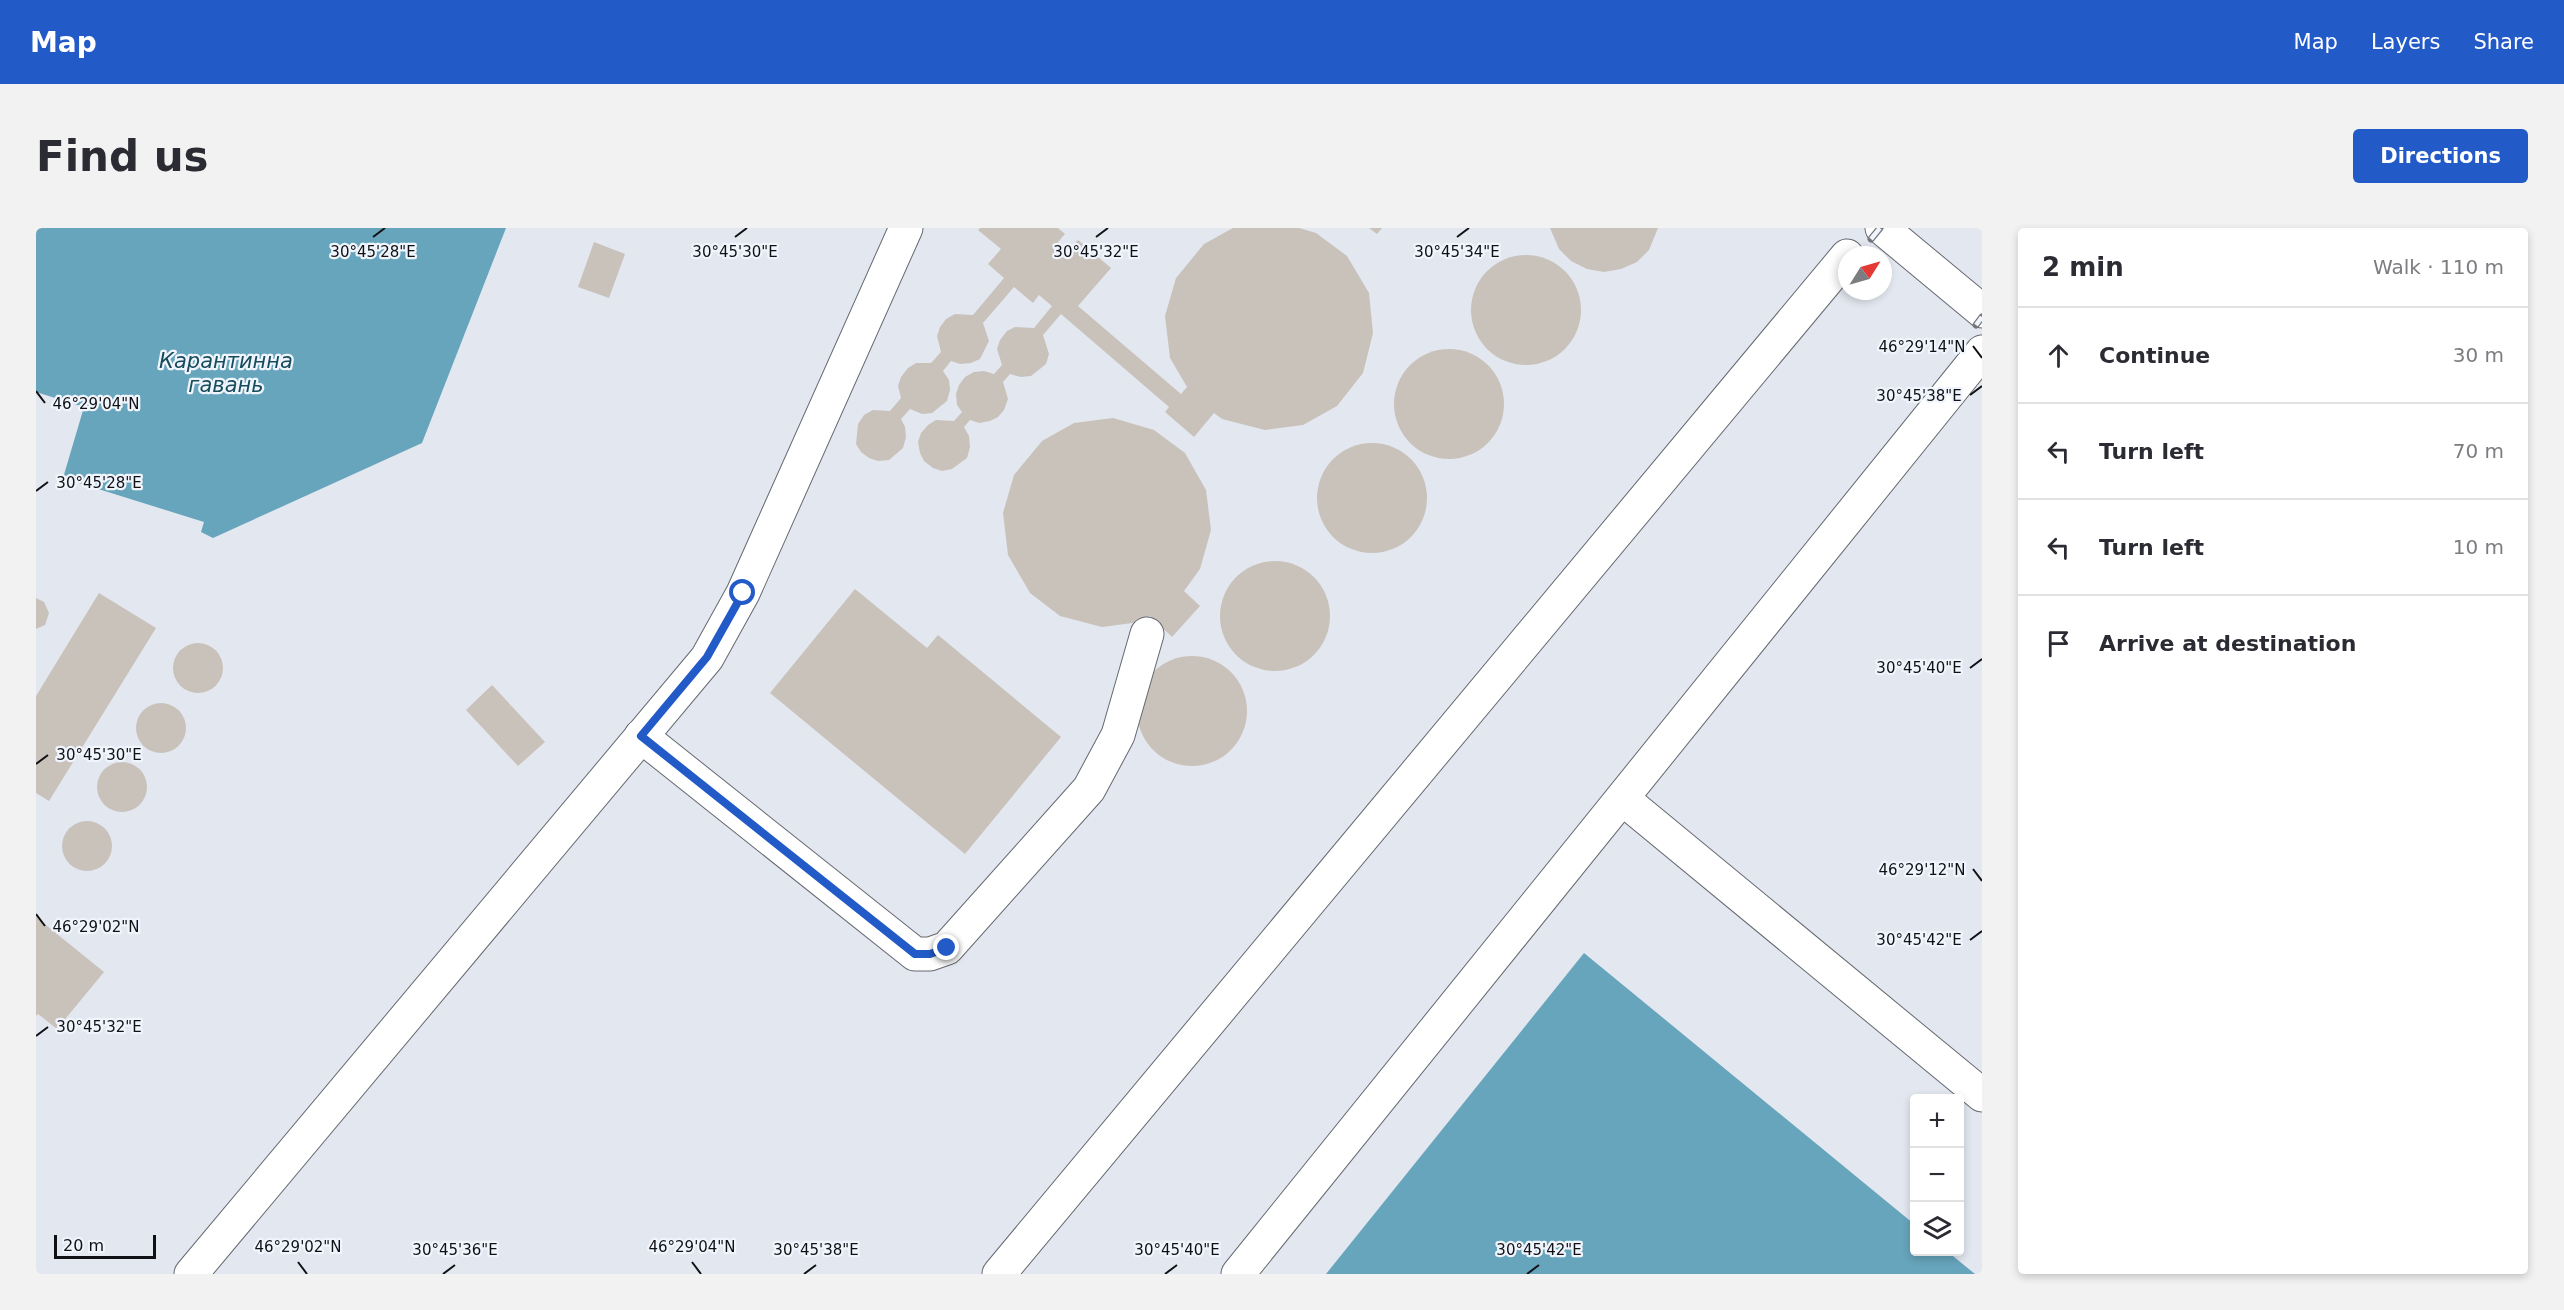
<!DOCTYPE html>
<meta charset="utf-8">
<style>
:root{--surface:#fff;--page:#f2f2f3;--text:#2b2b33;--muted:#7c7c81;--line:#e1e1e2;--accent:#225ac7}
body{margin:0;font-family:"DejaVu Sans",sans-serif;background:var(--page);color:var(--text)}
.controls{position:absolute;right:18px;bottom:18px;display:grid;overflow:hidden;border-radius:6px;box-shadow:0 3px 9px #0003}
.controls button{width:54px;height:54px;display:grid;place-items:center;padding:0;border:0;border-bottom:2px solid var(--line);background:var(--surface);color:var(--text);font:30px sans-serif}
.compass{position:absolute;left:1802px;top:18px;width:54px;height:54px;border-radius:50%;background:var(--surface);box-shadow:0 3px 9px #0003;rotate:53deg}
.scale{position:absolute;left:18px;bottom:15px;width:102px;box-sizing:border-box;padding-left:6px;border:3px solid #101114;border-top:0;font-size:16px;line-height:21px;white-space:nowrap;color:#101114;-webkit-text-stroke:4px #f0f5fd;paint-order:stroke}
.stop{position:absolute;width:18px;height:18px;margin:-14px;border:4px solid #225ac7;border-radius:50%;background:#fff}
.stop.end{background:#225ac7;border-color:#fff;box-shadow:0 2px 6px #0008}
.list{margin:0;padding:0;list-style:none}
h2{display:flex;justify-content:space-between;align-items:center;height:78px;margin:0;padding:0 24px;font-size:26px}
h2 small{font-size:20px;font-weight:400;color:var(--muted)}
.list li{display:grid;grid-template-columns:39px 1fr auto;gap:18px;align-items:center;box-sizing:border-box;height:96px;padding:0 24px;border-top:2px solid var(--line)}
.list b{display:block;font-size:22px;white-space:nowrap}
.list em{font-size:20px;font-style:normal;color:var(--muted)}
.icon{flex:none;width:33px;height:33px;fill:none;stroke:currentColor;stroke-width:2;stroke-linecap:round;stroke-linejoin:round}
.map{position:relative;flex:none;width:1946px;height:1046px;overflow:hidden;border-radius:6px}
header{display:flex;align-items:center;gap:36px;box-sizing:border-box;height:84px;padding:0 30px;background:var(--accent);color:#fff}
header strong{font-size:28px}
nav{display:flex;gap:33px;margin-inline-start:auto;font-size:21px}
.intro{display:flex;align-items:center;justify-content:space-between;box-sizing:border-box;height:144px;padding:0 36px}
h1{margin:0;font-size:42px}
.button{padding:15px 27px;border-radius:6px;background:var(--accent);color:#fff;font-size:21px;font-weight:700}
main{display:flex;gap:36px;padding:0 36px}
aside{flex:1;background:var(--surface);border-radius:6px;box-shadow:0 3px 9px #0003}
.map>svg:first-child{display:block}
.water{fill:#67a5bc}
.building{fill:#c9c2bb}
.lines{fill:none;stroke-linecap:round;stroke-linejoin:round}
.minor-casing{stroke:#656970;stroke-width:35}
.minor{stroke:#fff;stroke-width:33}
.rail-casing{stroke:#74767c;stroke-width:7}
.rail{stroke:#f0f5fd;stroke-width:4.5;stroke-dasharray:14;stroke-linecap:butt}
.route{stroke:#225ac7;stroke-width:8}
.ticks{fill:none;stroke:#101114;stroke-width:2}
.labels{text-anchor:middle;stroke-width:4.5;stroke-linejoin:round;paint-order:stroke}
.water-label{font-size:21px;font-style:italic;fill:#174c5d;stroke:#f0f5fd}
.ticks-label{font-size:15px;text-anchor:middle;fill:#101114;stroke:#f0f5fd;stroke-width:4.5;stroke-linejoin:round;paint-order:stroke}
</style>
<header>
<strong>Map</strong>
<nav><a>Map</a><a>Layers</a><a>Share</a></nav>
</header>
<div class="intro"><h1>Find us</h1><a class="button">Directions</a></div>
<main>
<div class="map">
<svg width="1946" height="1046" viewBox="0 0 1946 1046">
<rect width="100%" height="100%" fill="#e3e7f0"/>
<g class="water">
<path d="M0,0h470l-84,215 -209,95 -12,-6 3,-10 -141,-44 21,-71 -48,-15z"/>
<path d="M1548,725l330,271v28h34l27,22h-649z"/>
</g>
<g class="building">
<path d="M944,0h78l7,6 -7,8 10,9 10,-11 33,28 -33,38 103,88 6,-7 -17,-29 -5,-42 11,-38 28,-34 29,-16h66l17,5 31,23 22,37 4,40 -10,40 -26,33 -34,19 -38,5 -43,-11 -8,-6 -20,24 -29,-25 4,-5 -108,-93 -18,21 6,19 -3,10 -15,12 -10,1 -11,-3 -7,8 5,17 -4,11 -6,7 -8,4 -11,2 -9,-3 -6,7 5,9 1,11 -3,11 -15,11 -10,2 -9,-3 -9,-7 -4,-8 -2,-11 3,-9 7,-8 8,-5 18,1 8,-9 -5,-7 -1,-11 3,-9 6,-8 9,-5 10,-1 10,3 8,-9 -5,-16 3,-9 7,-9 8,-4 19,1 18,-22 -13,-11 -6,8 -19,-16 -31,36 6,18 -9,18 -9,4 -11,1 -9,-3 -8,10 6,9 1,10 -3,11 -15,12 -10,1 -12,-5 -9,10 4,8 1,10 -3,11 -14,12 -11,1 -9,-3 -8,-6 -5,-8 2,-20 6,-9 9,-5 17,1 11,-13 -3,-12 3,-9 7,-9 8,-5h15l10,-11 -4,-16 3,-9 6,-8 9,-5 18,1 31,-37 -16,-14 13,-15 -23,-19z"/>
<path d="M1333,0h13l-5,6z"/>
<path d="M1514,0h108l-9,22 -12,12 -16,7 -17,3 -17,-3 -16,-8 -12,-12z"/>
<path d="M558,14l31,12 -16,44 -31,-11z"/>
<circle cx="1490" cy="82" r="55"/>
<circle cx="1413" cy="176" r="55"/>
<path d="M1077,190l41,12 31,23 21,37 5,40 -11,39 -16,22 16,15 -28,31 -22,-21 -10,6 -38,5 -42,-11 -30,-23 -22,-38 -5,-42 11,-38 28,-34 32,-18z"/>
<circle cx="1336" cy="270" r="55"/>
<circle cx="1239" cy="388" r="55"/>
<path d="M819,361l72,59 11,-13 123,102 -96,117 -195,-161z"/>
<path d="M63,365l57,35 -107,173 -13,-8v-97z"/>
<path d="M0,370l8,4 5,11 -4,12 -9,4z"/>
<circle cx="162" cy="440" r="25"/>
<circle cx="1156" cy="483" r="55"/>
<path d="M456,457l53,57 -27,24 -52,-56z"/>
<circle cx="125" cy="500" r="25"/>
<circle cx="86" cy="559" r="25"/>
<circle cx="51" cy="618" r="25"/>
<path d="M0,689l68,55 -47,57 -19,-15 -2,2z"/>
</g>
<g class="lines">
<g class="minor-casing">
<g id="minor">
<path d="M1846,0l100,83"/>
<path d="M605,508l274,218h15l17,-6 142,-159 29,-54 29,-101"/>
<path d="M1587,571l359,296"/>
<path d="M155,1046l516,-616 36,-65 163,-365"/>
<path d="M963,1046l848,-1018"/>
<path d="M1202,1046l744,-922"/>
</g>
</g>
<use href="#minor" class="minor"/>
<g class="rail-casing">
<g id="rail">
<path d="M1835,11l9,-11"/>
<path d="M1940,97l6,-8"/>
</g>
</g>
<use href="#rail" class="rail"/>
</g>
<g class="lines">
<path class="route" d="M707,365l-36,64 -66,79 274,218h15l17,-6"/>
</g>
<path class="ticks" d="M337,9l12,-9M699,9l12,-9M1060,9l12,-9M1421,9l12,-9M1937,118l9,12M0,163l9,12M1934,167l12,-9M0,263l12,-9M1934,440l12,-9M0,536l12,-9M1937,641l9,12M0,686l9,12M1934,712l12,-9M0,808l12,-9M262,1034l9,12M656,1034l9,12M407,1046l12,-9M768,1046l12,-9M1129,1046l12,-9M1491,1046l12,-9"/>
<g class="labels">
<g class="water-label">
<text x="190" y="140">Карантинна<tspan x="190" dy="24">гавань</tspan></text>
</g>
</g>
<g class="ticks-label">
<text x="699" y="29">30°45'30"E</text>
<text x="1060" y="29">30°45'32"E</text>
<text x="1421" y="29">30°45'34"E</text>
<text x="337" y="29">30°45'28"E</text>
<text x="1886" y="124">46°29'14"N</text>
<text x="1883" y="173">30°45'38"E</text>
<text x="60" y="181">46°29'04"N</text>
<text x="63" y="260">30°45'28"E</text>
<text x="1883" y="445">30°45'40"E</text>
<text x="63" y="532">30°45'30"E</text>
<text x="1886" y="647">46°29'12"N</text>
<text x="60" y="704">46°29'02"N</text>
<text x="1883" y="717">30°45'42"E</text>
<text x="63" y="804">30°45'32"E</text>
<text x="262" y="1024">46°29'02"N</text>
<text x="656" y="1024">46°29'04"N</text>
<text x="419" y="1027">30°45'36"E</text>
<text x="780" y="1027">30°45'38"E</text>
<text x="1141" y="1027">30°45'40"E</text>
<text x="1503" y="1027">30°45'42"E</text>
</g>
</svg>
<div class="controls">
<button>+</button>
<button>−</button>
<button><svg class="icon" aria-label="layers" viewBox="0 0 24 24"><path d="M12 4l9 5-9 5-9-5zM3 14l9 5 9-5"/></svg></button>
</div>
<svg class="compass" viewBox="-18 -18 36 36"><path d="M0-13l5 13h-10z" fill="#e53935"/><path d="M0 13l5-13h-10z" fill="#7c7c81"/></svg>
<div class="scale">20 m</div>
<div class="stop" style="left:707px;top:365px"></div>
<div class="stop end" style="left:911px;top:720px"></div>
</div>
<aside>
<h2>2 min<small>Walk · 110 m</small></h2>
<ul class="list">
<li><svg class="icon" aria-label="ahead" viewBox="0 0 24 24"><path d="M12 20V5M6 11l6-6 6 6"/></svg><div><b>Continue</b></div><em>30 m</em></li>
<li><svg class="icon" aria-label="left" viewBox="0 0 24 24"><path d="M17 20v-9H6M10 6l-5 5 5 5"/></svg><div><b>Turn left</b></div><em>70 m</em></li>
<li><svg class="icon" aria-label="left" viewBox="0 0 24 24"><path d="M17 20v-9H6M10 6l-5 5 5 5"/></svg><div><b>Turn left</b></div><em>10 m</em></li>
<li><svg class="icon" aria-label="arrive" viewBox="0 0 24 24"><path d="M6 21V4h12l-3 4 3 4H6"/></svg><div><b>Arrive at destination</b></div></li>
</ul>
</aside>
</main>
